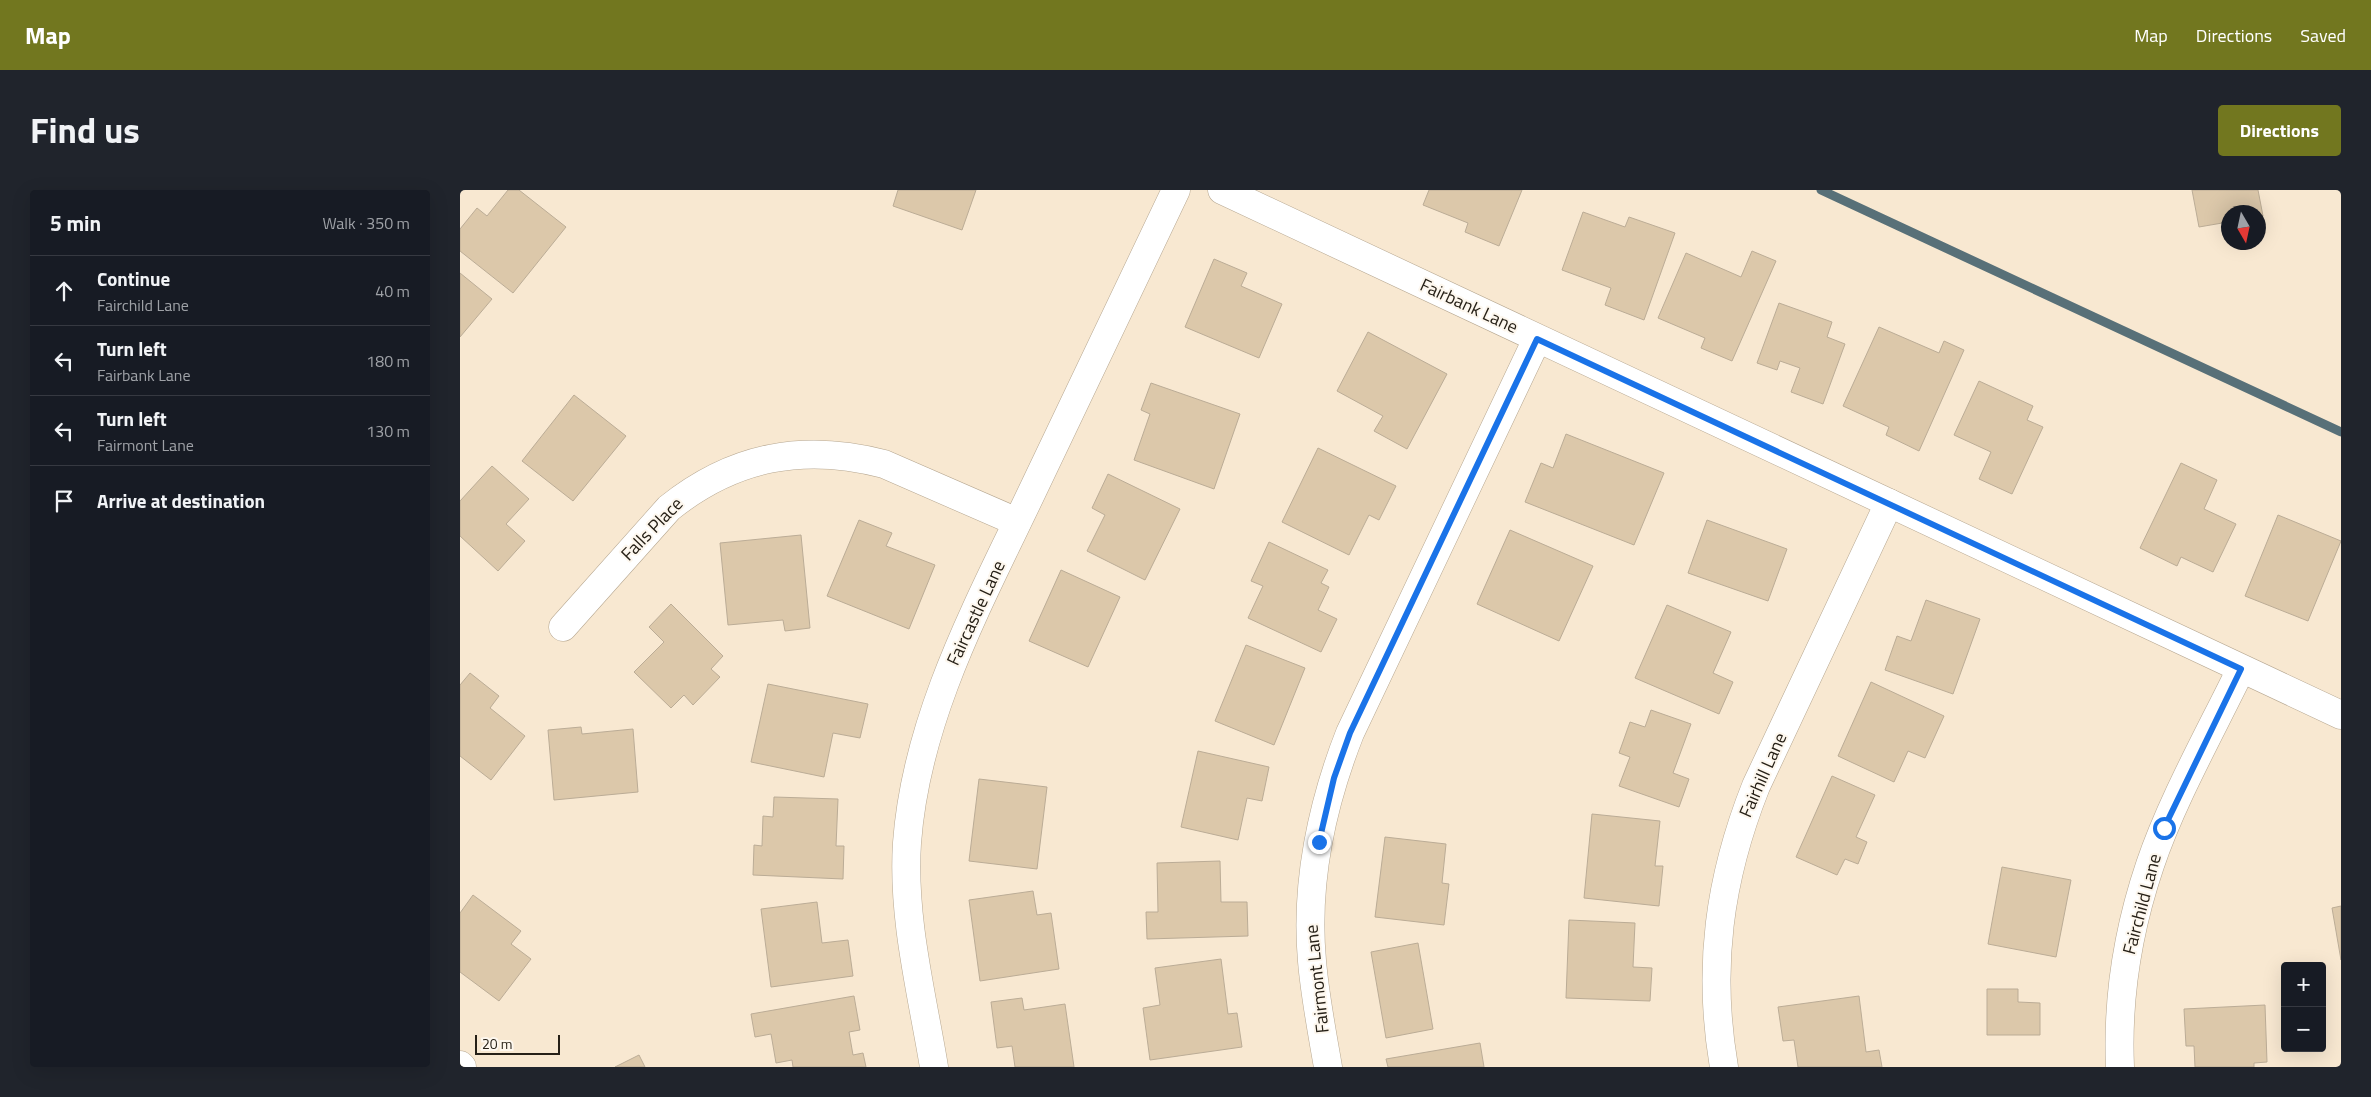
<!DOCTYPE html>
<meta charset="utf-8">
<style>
:root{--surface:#171b24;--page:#20242c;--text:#f1f3f6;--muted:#9ea1a6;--line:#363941;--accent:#72771f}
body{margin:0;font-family:"Titillium Web",sans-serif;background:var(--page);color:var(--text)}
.controls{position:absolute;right:15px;bottom:15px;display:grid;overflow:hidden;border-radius:5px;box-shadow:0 5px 20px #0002}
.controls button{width:45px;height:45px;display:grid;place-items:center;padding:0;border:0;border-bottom:1px solid var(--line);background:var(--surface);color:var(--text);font:25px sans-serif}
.compass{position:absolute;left:1761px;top:15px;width:45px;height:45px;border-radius:50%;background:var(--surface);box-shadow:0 5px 20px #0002;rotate:171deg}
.scale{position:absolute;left:15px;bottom:12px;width:85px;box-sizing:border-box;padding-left:5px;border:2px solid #262017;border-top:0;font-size:14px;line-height:18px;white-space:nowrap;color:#262017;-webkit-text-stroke:4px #fdf7ee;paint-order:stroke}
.stop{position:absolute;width:15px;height:15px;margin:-11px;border:4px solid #1a73e8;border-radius:50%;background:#fff}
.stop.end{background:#1a73e8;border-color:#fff;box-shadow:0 1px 5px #0008}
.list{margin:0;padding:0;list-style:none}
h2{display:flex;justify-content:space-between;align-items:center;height:65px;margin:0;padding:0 20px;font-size:21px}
h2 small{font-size:16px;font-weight:400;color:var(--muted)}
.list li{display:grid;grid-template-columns:32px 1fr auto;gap:15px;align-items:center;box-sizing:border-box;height:70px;padding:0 20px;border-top:1px solid var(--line)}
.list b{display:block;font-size:19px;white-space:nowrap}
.list p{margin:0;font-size:16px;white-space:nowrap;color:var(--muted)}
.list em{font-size:16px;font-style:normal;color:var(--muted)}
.icon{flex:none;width:28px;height:28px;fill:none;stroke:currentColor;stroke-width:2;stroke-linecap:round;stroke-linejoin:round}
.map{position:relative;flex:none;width:1881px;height:877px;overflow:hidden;border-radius:5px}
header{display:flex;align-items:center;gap:30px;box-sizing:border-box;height:70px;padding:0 25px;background:var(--accent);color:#fff}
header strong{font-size:24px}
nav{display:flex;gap:28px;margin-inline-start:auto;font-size:18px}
.intro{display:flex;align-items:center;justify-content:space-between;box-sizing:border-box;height:120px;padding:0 30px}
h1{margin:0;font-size:35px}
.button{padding:12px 22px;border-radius:5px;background:var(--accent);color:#fff;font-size:18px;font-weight:700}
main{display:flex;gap:30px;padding:0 30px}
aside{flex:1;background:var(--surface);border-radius:5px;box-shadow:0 5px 20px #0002}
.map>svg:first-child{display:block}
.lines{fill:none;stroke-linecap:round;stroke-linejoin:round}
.stream{stroke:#587078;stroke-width:9}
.building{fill:#dcc8aa;stroke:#bbac96}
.minor-casing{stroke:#b6a791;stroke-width:29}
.minor{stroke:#fff;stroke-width:28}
.route{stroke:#1a73e8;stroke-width:6}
.labels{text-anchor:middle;stroke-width:4;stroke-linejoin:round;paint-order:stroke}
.street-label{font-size:18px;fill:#262017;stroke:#fdf7ee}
</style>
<header>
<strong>Map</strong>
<nav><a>Map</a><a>Directions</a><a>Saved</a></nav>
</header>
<div class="intro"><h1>Find us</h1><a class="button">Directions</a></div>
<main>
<aside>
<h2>5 min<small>Walk · 350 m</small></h2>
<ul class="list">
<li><svg class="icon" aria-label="ahead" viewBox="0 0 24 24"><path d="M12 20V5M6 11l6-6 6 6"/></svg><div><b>Continue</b><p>Fairchild Lane</p></div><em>40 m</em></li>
<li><svg class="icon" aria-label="left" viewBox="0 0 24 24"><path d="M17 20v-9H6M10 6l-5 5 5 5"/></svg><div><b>Turn left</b><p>Fairbank Lane</p></div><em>180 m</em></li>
<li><svg class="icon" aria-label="left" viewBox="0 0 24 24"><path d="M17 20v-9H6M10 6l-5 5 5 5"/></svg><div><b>Turn left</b><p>Fairmont Lane</p></div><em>130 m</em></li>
<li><svg class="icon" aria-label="arrive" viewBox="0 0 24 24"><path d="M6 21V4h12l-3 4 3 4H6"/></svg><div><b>Arrive at destination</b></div></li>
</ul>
</aside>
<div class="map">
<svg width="1881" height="877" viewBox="0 0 1881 877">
<rect width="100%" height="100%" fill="#f8e8d1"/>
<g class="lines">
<path class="stream" d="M1361,0l520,242"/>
</g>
<g class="building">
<path d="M48,0h11l47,37 -53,66 -53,-42v-22l17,-21 10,8z"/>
<path d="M438,0h78l-14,40 -69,-24z"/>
<path d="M969,0h93l-23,56 -34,-14 3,-9 -45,-18z"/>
<path d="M1732,0h66l5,26 -5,1v-5h-30v10l-29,5z"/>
<path d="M1123,22l42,15 4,-10 46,16 -31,87 -39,-15 6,-17 -49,-18z"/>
<path d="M1292,61l24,10 -44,100 -31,-13 4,-10 -47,-20 28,-65 55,24z"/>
<path d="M754,69l33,14 -6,13 41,18 -23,54 -74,-31z"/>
<path d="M0,83l32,26 -32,38z"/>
<path d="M1319,113l53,19 -5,15 18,7 -22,60 -32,-12 9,-24 -20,-7 -3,9 -20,-7z"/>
<path d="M1419,137l60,26 5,-12 20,9 -45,101 -33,-16 3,-8 -46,-21z"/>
<path d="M908,142l79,42 -40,75 -33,-18 9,-15 -46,-25z"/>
<path d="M1519,191l54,25 -6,14 16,7 -31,67 -33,-15 12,-27 -37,-17z"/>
<path d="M691,193l89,31 -26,75 -80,-29 16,-46 -9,-4z"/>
<path d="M114,205l52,41 -53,65 -51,-40z"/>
<path d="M1106,244l98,39 -30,72 -109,-43 16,-39 12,5z"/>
<path d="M858,258l78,38 -17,34 -10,-5 -20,40 -67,-33z"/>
<path d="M1721,273l36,17 -13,29 32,15 -23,48 -32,-15 -4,9 -37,-18z"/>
<path d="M32,276l37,33 -23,25 19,17 -27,30 -38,-35v-35z"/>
<path d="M648,284l72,35 -35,71 -58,-29 18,-36 -13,-7z"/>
<path d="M1818,325l63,26 -33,80 -63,-25z"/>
<path d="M399,330l33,13 -6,13 49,19 -26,64 -82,-33z"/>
<path d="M1247,330l80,29 -19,52 -80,-28z"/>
<path d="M1050,340l83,36 -34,75 -82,-37z"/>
<path d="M341,345l9,93 -25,3 -2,-11 -55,5 -8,-82z"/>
<path d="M809,352l59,28 -7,13 8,4 -11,23 19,9 -16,33 -73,-34 15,-32 -12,-5z"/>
<path d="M601,380l59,27 -32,70 -59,-26z"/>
<path d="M1466,410l54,19 -27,75 -68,-24 12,-34 14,5z"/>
<path d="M211,414l52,52 -12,13 9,8 -27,28 -9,-10 -13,13 -37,-36 30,-30 -15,-15z"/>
<path d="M1207,415l64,27 -18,41 20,9 -14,32 -84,-36z"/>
<path d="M786,455l59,23 -31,77 -59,-24z"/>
<path d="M10,483l29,23 -9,12 35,28 -34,44 -31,-24v-71z"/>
<path d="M1411,492l73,34 -19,42 -17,-7 -14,31 -56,-26z"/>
<path d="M308,494l100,20 -8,34 -27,-5 -9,44 -73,-15z"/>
<path d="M1191,520l40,14 -18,49 16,6 -10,28 -60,-21 11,-29 -11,-4 11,-31 15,5z"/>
<path d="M121,537l1,7 51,-5 5,63 -84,8 -6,-70z"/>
<path d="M738,561l71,16 -7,34 -15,-3 -9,42 -57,-13z"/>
<path d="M1372,586l43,19 -19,42 11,5 -9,22 -13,-5 -8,16 -41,-18z"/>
<path d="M519,589l68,8 -10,82 -68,-8z"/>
<path d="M314,607l64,2 -2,47h8l-1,33 -90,-4 1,-30 8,1 1,-30 10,1z"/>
<path d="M1132,624l68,7 -5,45h8l-4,40 -75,-8z"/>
<path d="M925,647l61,7 -4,39 7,1 -5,41 -69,-8z"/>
<path d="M760,671l1,41h26l1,34 -101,3 -1,-27h12l-1,-49z"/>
<path d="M1542,677l69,13 -15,77 -68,-13z"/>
<path d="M573,701l4,24 14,-2 8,56 -79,12 -11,-81z"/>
<path d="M13,705l48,36 -10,13 20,15 -32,42 -39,-29v-59z"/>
<path d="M357,712l5,41 26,-3 5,36 -82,11 -10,-78z"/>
<path d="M1881,716v54l-9,-52z"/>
<path d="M1109,730l66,3 -2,44 19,1 -2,33 -84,-3z"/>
<path d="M958,753l15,86 -47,9 -15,-86z"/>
<path d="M761,769l7,55 9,-1 5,34 -92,13 -7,-52 17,-3 -5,-37z"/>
<path d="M1527,799h31v13l22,1v32h-53z"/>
<path d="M394,806l6,34 -11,2 4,23 10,-2 3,14h-73l-1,-7 -16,3 -5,-29 -16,3 -4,-23z"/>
<path d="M1399,806l7,56 13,-2 3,17h-84l-4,-27 -11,1 -5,-34z"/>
<path d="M562,808l2,12 41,-6 9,63h-59l-3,-21 -15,2 -6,-46z"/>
<path d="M1805,815l2,57 -13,1v4h-59l-1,-21h-8l-2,-37z"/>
<path d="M1020,853l4,24h-96l-2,-8z"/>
<path d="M179,865l6,12h-30z"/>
</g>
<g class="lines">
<g class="minor-casing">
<g id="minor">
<path d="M762,0l1119,525"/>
<path d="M103,437l106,-119c65,-52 135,-65 215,-44l133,58"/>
<path d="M0,875l2,2"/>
<path d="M474,877c-12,-73 -32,-149 -27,-224 9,-124 70,-236 123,-347 49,-102 97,-204 146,-306"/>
<path d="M868,877c-6,-35 -13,-70 -16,-106 -7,-77 10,-157 38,-228l187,-394"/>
<path d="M1264,877c-17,-99 -5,-188 32,-281l133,-283"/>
<path d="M1660,877c-3,-69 8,-137 30,-202 22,-65 61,-134 91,-196"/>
</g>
</g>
<use href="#minor" class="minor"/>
</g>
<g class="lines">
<path class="route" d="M859,652l15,-64 16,-45 187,-394 704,330 -77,159"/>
</g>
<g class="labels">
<g class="street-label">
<text transform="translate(1009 116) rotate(25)" y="6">Fairbank Lane</text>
<text transform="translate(192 339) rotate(-46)" y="6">Falls Place</text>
<text transform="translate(516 423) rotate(-65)" y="6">Faircastle Lane</text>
<text transform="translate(1303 585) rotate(-66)" y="6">Fairhill Lane</text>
<text transform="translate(1682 714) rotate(-75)" y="6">Fairchild Lane</text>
<text transform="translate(857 789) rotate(-96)" y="6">Fairmont Lane</text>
</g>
</g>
</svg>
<div class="controls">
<button>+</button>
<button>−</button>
</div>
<svg class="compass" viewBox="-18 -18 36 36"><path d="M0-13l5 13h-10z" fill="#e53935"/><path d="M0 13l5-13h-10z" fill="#9ea1a6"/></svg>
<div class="scale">20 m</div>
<div class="stop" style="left:1704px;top:638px"></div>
<div class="stop end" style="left:859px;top:652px"></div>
</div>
</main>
